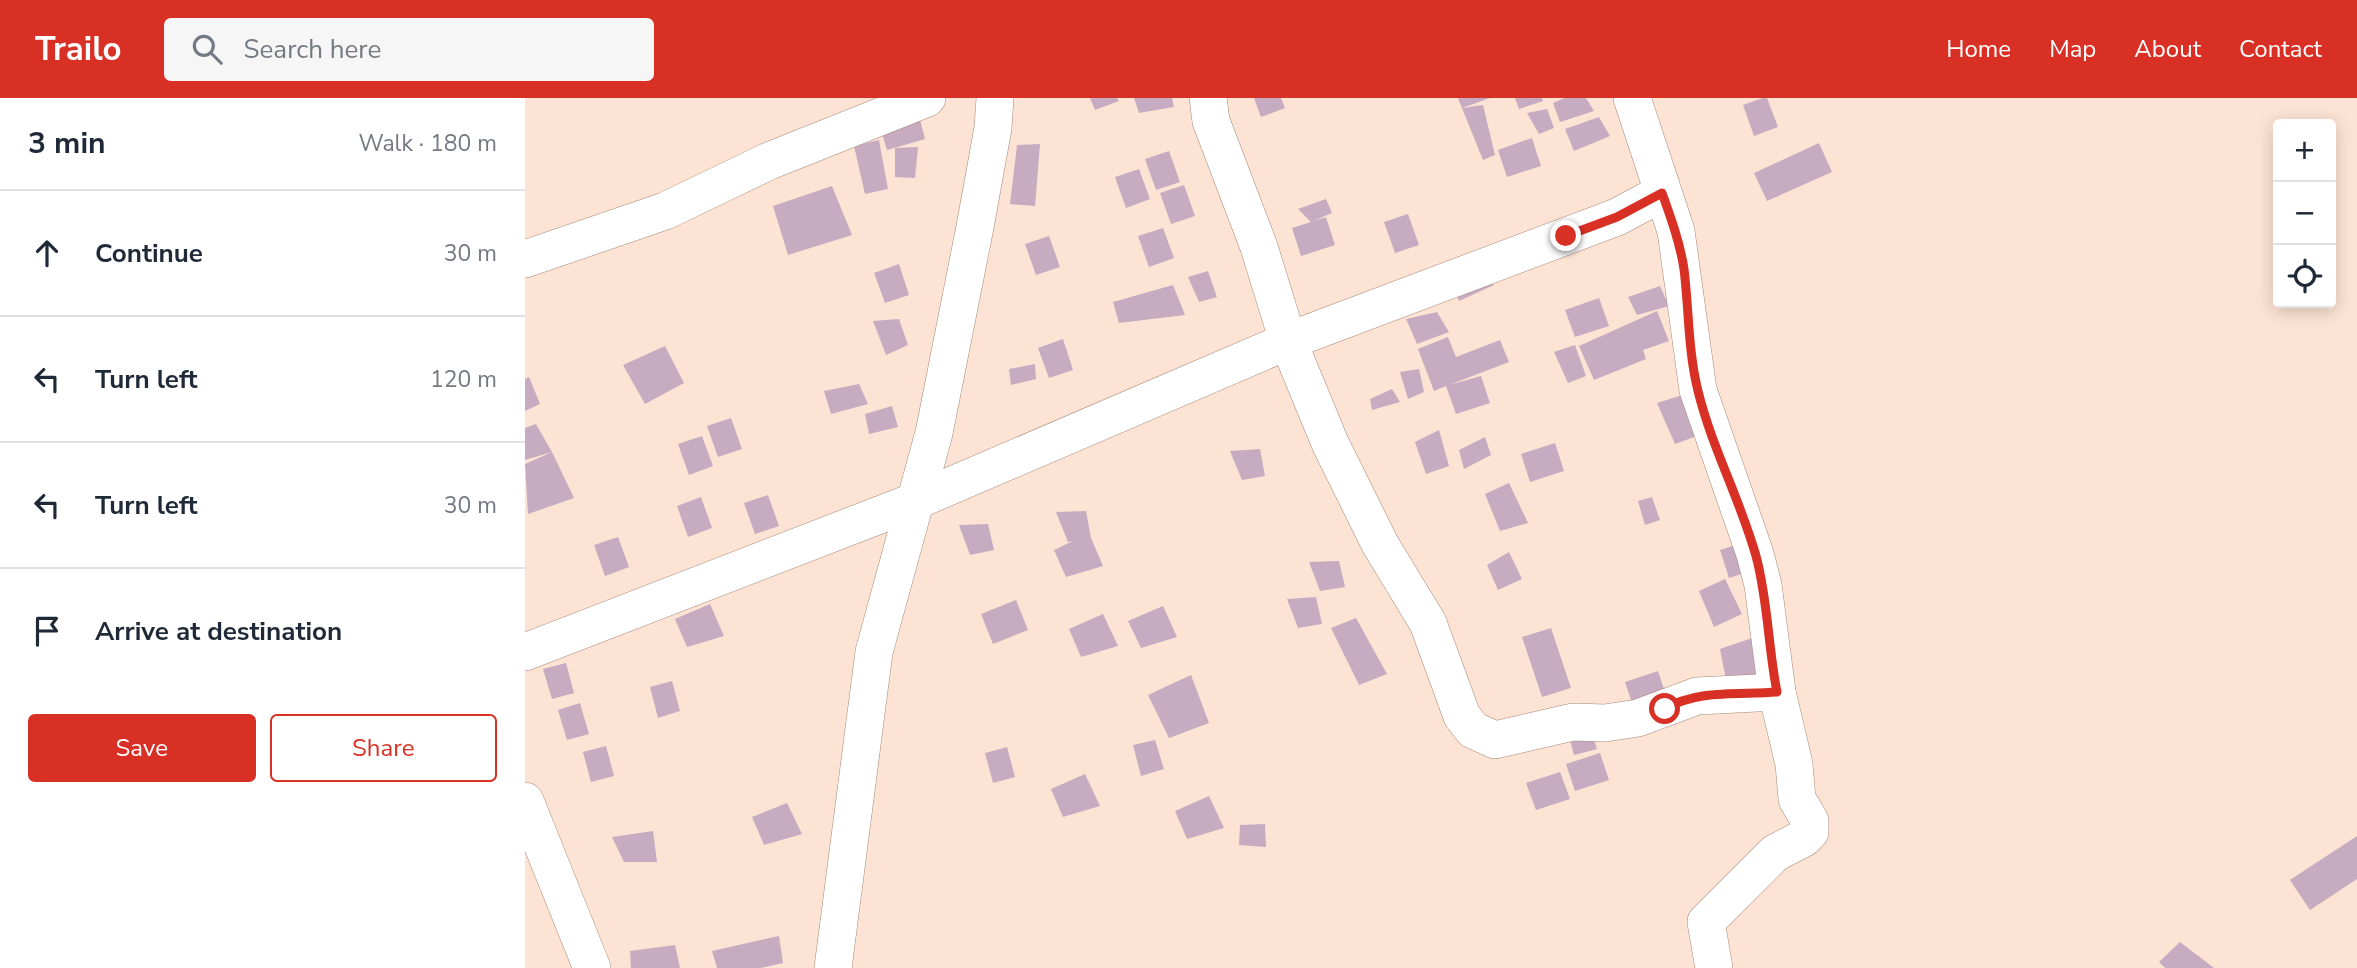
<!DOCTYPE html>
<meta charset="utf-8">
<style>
:root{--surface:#fff;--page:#f6f6f7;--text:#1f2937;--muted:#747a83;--line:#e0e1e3;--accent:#d93025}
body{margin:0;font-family:"Nunito Sans",sans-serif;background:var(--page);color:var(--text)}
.controls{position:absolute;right:21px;top:21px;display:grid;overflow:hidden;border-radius:7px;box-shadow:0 4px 18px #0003}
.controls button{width:63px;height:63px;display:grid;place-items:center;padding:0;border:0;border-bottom:2px solid var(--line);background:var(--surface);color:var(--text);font:35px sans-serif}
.stop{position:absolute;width:21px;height:21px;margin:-16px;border:5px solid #d93025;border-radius:50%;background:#fff}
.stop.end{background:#d93025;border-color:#fff;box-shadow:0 2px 7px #0008}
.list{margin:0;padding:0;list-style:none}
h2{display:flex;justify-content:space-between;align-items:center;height:91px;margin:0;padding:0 28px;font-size:30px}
h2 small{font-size:23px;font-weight:400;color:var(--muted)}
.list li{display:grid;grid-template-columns:46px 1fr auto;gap:21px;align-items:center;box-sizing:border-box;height:126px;padding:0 28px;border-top:2px solid var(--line)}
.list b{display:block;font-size:26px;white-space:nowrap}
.list em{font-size:23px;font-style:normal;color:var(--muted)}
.actions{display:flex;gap:14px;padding:21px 28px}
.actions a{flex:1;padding:16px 0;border:2px solid var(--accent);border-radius:7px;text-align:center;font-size:24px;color:var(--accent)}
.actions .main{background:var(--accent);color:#fff}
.icon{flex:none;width:38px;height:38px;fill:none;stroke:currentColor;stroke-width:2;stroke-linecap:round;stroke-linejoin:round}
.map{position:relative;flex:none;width:1832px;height:870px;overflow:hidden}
header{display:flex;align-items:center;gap:42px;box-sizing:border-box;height:98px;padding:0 35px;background:var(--accent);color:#fff}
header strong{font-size:33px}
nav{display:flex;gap:38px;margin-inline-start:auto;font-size:24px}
.search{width:490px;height:63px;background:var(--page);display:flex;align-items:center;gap:18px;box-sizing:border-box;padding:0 24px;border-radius:7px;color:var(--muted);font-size:26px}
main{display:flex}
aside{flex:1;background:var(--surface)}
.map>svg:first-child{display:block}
.building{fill:#c7abc1}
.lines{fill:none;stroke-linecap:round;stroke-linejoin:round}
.minor-casing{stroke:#a68878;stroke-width:38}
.minor{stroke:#fff;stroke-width:37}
.route{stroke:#d93025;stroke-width:9}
</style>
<header>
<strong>Trailo</strong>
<div class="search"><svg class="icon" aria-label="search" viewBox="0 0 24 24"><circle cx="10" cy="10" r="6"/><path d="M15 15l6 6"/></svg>Search here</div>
<nav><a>Home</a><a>Map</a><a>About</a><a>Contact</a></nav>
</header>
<main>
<aside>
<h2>3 min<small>Walk · 180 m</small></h2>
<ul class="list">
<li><svg class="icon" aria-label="ahead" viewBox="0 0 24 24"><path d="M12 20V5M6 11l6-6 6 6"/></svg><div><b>Continue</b></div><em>30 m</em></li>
<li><svg class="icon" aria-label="left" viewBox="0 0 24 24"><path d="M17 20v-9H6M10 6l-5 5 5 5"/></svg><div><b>Turn left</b></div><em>120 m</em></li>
<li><svg class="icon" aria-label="left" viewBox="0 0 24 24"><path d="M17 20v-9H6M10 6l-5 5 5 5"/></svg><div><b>Turn left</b></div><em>30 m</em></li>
<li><svg class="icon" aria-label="arrive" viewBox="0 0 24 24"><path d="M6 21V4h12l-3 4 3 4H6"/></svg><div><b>Arrive at destination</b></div></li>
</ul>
<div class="actions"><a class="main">Save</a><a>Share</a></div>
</aside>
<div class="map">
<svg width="1832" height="870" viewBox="0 0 1832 870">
<rect width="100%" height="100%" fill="#fde3d4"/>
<g class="building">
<path d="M565,0h27l2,3 -24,9z"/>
<path d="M609,0h38l2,9 -35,6z"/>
<path d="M729,0h27l4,10 -24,9z"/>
<path d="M933,0h32l-28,10z"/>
<path d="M990,0h27l1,3 -24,8z"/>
<path d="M1039,0h22l8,13 -34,11 -7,-19z"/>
<path d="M1238,0h4l11,29 -24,9 -11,-31z"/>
<path d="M958,7l12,50 -12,5 -21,-52z"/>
<path d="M392,10l8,31 -38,11 -7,-23z"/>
<path d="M1022,11l7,19 -15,6 -12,-21z"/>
<path d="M1074,19l11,19 -36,15 -9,-22z"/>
<path d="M1007,40l9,28 -34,11 -9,-27z"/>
<path d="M354,42l9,49 -23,5 -11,-48z"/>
<path d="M1294,45l13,29 -65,29 -13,-28z"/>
<path d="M515,46l-5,62 -25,-2 7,-59z"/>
<path d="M393,49l-3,31 -20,-1v-29z"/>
<path d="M644,53l11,31 -24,8 -11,-31z"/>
<path d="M614,71l11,30 -24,9 -11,-31z"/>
<path d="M659,87l11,31 -24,8 -11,-31z"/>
<path d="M307,88l20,49 -64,20 -15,-49z"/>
<path d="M801,101l6,14 -19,8 13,-4 9,28 -34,11 -9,-28 19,-6 -13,-13z"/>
<path d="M883,116l11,31 -24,8 -11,-31z"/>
<path d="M638,130l11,30 -25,9 -11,-31z"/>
<path d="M524,138l11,31 -24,8 -11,-31z"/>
<path d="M374,166l10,31 -24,8 -11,-30z"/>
<path d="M683,173l9,26 -18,5 -11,-25z"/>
<path d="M960,174l9,13 -35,16 -5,-15z"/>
<path d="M648,187l12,30 -66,8 -6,-21z"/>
<path d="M1135,188l9,20 -32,9 -9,-18z"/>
<path d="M1074,200l10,28 -34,11 -10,-27z"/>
<path d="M1132,213l12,30 -26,9 3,9 -52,21 -15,-34z"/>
<path d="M912,214l12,20 -32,12 -11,-25z"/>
<path d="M374,221l9,26 -22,10 -13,-34z"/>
<path d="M923,239l8,20 44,-17 9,22 -60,23 32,-9 9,27 -34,11 -10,-28 -12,5 -16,-42z"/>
<path d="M538,241l10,31 -24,8 -11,-30z"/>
<path d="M1050,247l11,31 -18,7 -14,-31z"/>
<path d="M140,248l19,37 -39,21 -22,-39z"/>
<path d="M510,266l1,15 -25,6 -2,-16z"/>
<path d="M894,271l5,23 -16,7 -8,-27z"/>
<path d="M4,279l11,27 -15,7v-32z"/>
<path d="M334,286l9,20 -37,10 -7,-23z"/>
<path d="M867,291l8,13 -28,8 -2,-11z"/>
<path d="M1167,294l13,41 -30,11 -18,-41z"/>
<path d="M367,308l6,21 -29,7 -4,-20z"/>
<path d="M206,320l11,31 -24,8 -11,-31z"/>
<path d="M11,326l16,28 -27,8v-32z"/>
<path d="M914,332l10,36 -23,8 -11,-32z"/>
<path d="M177,338l11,30 -24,9 -11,-31z"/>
<path d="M960,339l6,18 -27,14 -5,-19z"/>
<path d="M1030,345l9,28 -34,11 -9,-28z"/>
<path d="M735,351l5,27 -23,4 -12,-29z"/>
<path d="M27,354l22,46 -46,16 -3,-50z"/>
<path d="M984,385l19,40 -28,8 -15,-37z"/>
<path d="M243,397l11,31 -24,8 -11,-31z"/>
<path d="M176,399l11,31 -24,9 -11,-31z"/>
<path d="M1127,399l8,23 -15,5 -7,-24z"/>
<path d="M561,413l5,27 12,28 -37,11 -12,-27 19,-9 -5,1 -12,-30z"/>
<path d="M463,426l6,26 -24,5 -11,-30z"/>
<path d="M93,439l11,30 -24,9 -11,-31z"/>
<path d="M1229,441l9,28 -34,11 -9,-28z"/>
<path d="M984,454l13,27 -24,11 -11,-25z"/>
<path d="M814,463l6,26 -25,4 -11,-29z"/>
<path d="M1200,481l17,35 -28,13 -15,-36z"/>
<path d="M791,499l6,27 -24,4 -11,-29z"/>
<path d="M491,502l12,30 -35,14 -12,-30z"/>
<path d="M185,506l14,32 -37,11 -12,-28z"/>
<path d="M638,508l14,31 -36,11 -13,-27z"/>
<path d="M578,516l15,32 -37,11 -12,-28z"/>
<path d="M831,520l31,56 -28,11 -28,-57z"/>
<path d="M1026,530l20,60 -29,9 -20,-60z"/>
<path d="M1233,538l5,46 -36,3 -7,-36z"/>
<path d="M41,565l8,30 -22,6 -9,-30z"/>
<path d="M1133,573l9,27 -33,11 -9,-27z"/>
<path d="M666,577l18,48 -40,15 -21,-43z"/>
<path d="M147,583l8,30 -22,7 -8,-31z"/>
<path d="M55,605l9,31 -22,6 -9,-30z"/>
<path d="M1063,621l9,30 -23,6 -8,-30z"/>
<path d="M630,642l9,29 -23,7 -8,-31z"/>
<path d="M81,648l8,30 -23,6 -8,-30z"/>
<path d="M482,649l8,30 -22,6 -8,-30z"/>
<path d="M1075,655l9,27 -34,11 -9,-27z"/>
<path d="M1035,674l10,27 -34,11 -10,-27z"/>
<path d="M560,676l15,32 -37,11 -12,-28z"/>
<path d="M684,698l15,32 -37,11 -12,-28z"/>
<path d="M262,705l15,31 -38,11 -12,-28z"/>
<path d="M740,726l1,23 -27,-2 1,-20z"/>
<path d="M128,733l4,31h-33l-12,-25z"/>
<path d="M1832,738v43l-47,31 -20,-30z"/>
<path d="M254,838l4,27 -22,5h-44l-5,-17z"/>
<path d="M1655,844l34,26h-49l-6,-6z"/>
<path d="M150,847l5,23h-49l-1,-17z"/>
</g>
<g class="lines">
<g class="minor-casing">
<g id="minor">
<path d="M683,0l3,23 48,126 29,94 42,102 50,101 48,79 34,93 11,14 22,10 78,-18 32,1 33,-5 59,-22 80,-4"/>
<path d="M1107,0l44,133 22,159 57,164 8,31 14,107 17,72 3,35 13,22v11l-6,6 -29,15 -69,69 8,46"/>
<path d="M0,161l140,-48 104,-50 158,-63"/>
<path d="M0,554l388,-150 375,-161 329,-124 45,-24"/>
<path d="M0,703l67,167"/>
<path d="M308,870l41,-316 60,-219 41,-206 18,-99 2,-30"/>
</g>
</g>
<use href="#minor" class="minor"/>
</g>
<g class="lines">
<path class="route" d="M1041,138l51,-19 45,-24c9,25 18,50 22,76 5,41 4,82 14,122 14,57 42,108 58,165 12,44 12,91 21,136 -37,3 -80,-3 -112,17"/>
</g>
</svg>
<div class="controls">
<button>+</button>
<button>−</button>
<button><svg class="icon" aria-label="locate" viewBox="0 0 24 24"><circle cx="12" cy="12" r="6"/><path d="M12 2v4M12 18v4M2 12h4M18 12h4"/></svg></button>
</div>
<div class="stop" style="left:1140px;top:611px"></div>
<div class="stop end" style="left:1041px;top:138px"></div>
</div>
</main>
